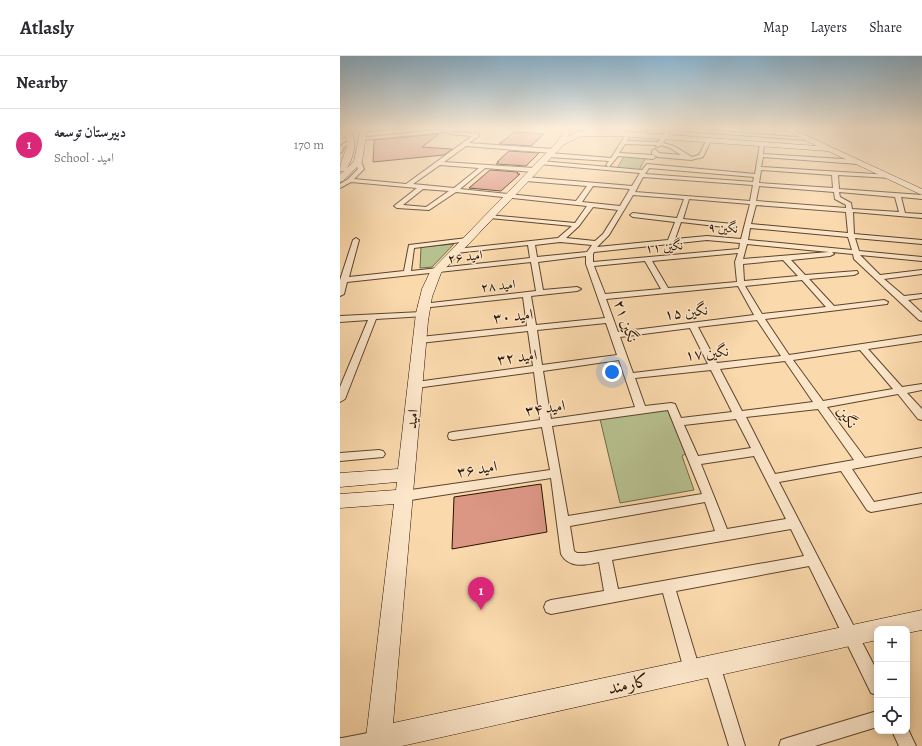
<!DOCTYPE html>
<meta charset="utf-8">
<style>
:root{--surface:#fff;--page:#f2f2f3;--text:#2b2b33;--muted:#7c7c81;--line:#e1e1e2;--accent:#db2777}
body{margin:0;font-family:Alegreya,Amiri,serif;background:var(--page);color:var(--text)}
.controls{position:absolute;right:12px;bottom:12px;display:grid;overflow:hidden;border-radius:8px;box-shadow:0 2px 10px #0003}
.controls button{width:36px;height:36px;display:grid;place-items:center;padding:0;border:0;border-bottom:1px solid var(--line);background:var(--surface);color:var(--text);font:20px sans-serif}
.you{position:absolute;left:272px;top:316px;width:14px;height:14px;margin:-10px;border:3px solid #fff;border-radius:50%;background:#1a73e8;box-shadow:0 0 0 6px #1a73e833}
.badge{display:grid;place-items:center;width:26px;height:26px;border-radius:50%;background:var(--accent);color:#fff;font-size:13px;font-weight:700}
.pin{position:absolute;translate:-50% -33px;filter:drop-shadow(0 1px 2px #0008)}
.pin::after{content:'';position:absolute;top:21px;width:14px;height:12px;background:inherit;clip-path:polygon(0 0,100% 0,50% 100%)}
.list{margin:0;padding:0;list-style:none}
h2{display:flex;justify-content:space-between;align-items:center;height:52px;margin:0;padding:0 16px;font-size:17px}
h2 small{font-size:13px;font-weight:400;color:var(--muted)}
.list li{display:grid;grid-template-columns:26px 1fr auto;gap:12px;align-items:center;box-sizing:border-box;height:72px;padding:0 16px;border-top:1px solid var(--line)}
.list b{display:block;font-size:15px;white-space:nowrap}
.list p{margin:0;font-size:13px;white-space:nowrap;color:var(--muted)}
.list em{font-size:13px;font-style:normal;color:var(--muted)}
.icon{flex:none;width:22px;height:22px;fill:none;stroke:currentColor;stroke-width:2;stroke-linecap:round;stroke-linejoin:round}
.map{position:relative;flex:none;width:582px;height:690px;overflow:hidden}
header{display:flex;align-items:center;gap:24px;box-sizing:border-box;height:56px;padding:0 20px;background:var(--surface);border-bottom:1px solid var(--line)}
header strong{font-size:19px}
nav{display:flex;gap:22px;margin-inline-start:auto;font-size:14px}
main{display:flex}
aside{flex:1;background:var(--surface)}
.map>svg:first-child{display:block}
.green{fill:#b7c08f;stroke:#706a48}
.building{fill:#db9684;stroke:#291301}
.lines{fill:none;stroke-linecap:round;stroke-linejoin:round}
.street-casing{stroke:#5d442c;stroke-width:2}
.secondary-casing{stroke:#291301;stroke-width:1}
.street{fill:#fce6ca;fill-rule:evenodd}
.secondary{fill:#fce6ca;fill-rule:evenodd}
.labels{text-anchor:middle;stroke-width:3;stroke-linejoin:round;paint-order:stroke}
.far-street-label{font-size:13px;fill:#291301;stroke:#fce6ca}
.street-label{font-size:15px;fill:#291301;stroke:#fce6ca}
.near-street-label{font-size:18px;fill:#291301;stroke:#fce6ca}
</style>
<header>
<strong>Atlasly</strong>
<nav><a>Map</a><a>Layers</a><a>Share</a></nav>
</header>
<main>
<aside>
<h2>Nearby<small></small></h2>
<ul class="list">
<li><span class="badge">1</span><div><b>دبیرستان توسعه</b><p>School · امید</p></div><em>170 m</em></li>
</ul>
</aside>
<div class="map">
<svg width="582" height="690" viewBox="0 0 582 690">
<rect width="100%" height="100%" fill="#fad9ad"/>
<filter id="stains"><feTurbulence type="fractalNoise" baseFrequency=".005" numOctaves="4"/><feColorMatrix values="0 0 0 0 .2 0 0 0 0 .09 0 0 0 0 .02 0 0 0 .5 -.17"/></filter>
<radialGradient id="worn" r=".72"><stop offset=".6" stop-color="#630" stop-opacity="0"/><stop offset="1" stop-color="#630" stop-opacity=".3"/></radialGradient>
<g class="green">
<path d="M285,99l22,1 -8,14 -22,-2z"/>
<path d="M114,188l-22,23 -12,1 1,-21z"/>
<path d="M328,353l19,44 -5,3 12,34 -74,13 -20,-84z"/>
</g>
<g class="building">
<path d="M175,76l16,1 13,1 -13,12 -32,-2z"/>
<path d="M99,78l-17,13 30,2 -8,6 -71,7 1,-22z"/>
<path d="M169,95l30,2 -13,13 -30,-2 3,-2h-2z"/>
<path d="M150,114l28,2 -1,2h3l-19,17 -32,-3z"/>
<path d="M201,428l6,48 -95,17 2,-52z"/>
</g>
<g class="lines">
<g class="street-casing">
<g id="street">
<path d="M42,72h14l-33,4 -2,-1z"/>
<path d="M106,72h4l2,4 27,2v2l-10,7 84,6 3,2 -3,2 -87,-7 -22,16 90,6 3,2 -3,2 -49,-4 -25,21 116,12 11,-15 -61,-5 -3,-2 3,-2 106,9 8,-13 -101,-9 -1,-1 3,-2 101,9 5,-6 108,10 5,-30 2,-1 2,1 -1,10 95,6 3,2 -3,2 -95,-7 -2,10 129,8 3,2 -1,1 -54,-3 1,14 83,6v4l-21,-2 4,16 17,1v4l-69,-6 1,22 68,6v4l-67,-6 4,13 63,6v4l-62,-6 20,20 42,-5v4l-38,5 20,17 18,-2v4l-14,2 14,13v8l-3,-1 -65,-61 -1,-5 -21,-2 2,2 -4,2 -39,4 14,15 52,-4 1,2 -4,2 -45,4 25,27 50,-6 4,2 -1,2 -122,15 24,36 133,-20v6l-54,8 34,38 20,-3v6l-15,3 15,16v11l-4,-1 -20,-25 -71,13 38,51 57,-10v8l-70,13 22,33 48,-9v10l-51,9 -4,-2 -26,-39 -62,11 98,189v24l-6,-2 -62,-127 -133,25 24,79 -3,5 -5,3 -5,-3 -3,-5 -21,-77 -112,21 -5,-2 -2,-5 2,-5 5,-2 53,-9 -5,-29c-13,3 -30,7 -38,-8l-10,-76 -147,23 -4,-2 -2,-3 2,-3 4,-2 146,-21 -8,-43 -89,13 -4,-1 -1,-3 1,-3 4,-1 87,-12 -6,-48 -118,16 -5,-3 5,-3 117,-16 -5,-35 -108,12 -4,-3 4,-3 107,-11 -4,-29 -101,11 -4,-2 4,-2 114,-13 -5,-29 -184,20 -3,12 -4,2v-16l13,-40 3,-2 3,2 -10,37 55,-6 5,-26 58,-7 3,2 -1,1 -55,7 -3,23 119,-13 -2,-13 -72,8 -4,-2 4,-2 102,-11 14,-12 -82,-8 -3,-2 1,-1 87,8 12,-17 -131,-14 -27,18 -32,-2 -3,-2 23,-18 -66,-6 -11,6v-4l8,-5 10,-10 -3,-7 3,-2 3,2 3,7 -10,10 52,5 66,-48 -22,-2 -3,-2 -85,8 -2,-2 86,-9zM100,109l39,3 -25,20 -41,-4zM309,112l105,9 -1,5 -108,-8zM421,114l71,5 1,13 -74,-5zM303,121l110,8 -3,16 -115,-9zM253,130l37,3 -10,17 -38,-4zM419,130l75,6 1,7 11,6v3l-90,-7zM83,133l26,2 -23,16 -23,-2zM499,136l56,5 4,15 -47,-3 -1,-6 -11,-6zM293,139l51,4 -7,19 -44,-5 -3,2 3,2 42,5 -7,18 -71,7 12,-12zM349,143l61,5 -9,35 -34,-3 -32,3 6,-17 52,6 3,-2 -3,-2 -50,-5zM416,149l90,7 2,21 -97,-9zM253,151l25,3 -15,24 -8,7 -29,-3 13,-12zM410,172l98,9 4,13 -104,-10zM367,184l33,3 -1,6 -146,13v-8l1,-2zM220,186l32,3 -5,7 -50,5 -2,-12zM407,188l82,8 -86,7zM398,197l-3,9 2,20 -69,6 -16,-27zM246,200v8l19,54 -69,7 -5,-29 46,-5 4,-2 -4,-2 -34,3 -5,-28zM443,204l15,16 -54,5 -1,-17zM305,205l16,28 -56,5 -11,-28zM462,224l24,27 -64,7 -17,-28zM398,230l16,29 -136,17 -12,-33zM417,264l24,36 -64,7 -19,-36zM266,267l11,32 -75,10 -5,-35zM350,272l18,36 -75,9 -13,-36zM520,294l33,39 -70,12 -30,-41zM279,304l16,47 -84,12 -8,-48zM445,305l28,41 -71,9 -22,-42zM371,314l21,42 -51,6 -6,-14 -4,-1 -26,3 -10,-28zM478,353l36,51 -79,14 -29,-57zM328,354l34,84 -134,22 -16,-90zM396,363l15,29 -53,8 -14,-31zM414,400l32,63 -59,10 -26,-65zM365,446l10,29 -130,22h-8l-3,-2 -4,-25zM451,473l13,27 -186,33 -6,-29z"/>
<path d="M282,72h4l-5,7h-4z"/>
<path d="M304,72h4l-6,9h-4z"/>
<path d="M315,72h17l-9,15 11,3 18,11 7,-2 8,-16 4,1 -8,17 -12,3 -33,-3 -6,-3v-3l3,-2 4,4 22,2 -11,-7 -9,-3 -3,2 -2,-1v-1l-31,-1 -6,9 34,2 3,2 -3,2 -35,-3 -9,11 -3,-2 3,-4 -60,-4 -3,-2 3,-2 62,5 14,-22 4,1 -2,4 31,1 8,-12z"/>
<path d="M347,73l121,9 2,1 -2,1 -123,-9z"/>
<path d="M8,85l4,1 -9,6 -1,4 -2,1v-7z"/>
<path d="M82,256l4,2 -1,2 -49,3 -31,80 -5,3v-15l28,-67 -28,2v-6z"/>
<path d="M39,394l4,1 2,3 -2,3 -43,4v-8z"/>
<path d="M372,601l5,3 3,5 25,81h-16l-25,-81 3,-5z"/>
<path d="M537,655v16l-62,19h-36l2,-6 6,-2z"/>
<path d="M567,671l9,19h-17l-7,-15h15z"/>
<path d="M38,675l6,2 2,6 -2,6 -3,1h-41v-8h2z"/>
</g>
</g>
<g class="secondary-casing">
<g id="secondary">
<path d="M1,72c21,0 13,30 6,40l7,-7 7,-33h6l-5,34 -19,19 -3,1v-8l4,-3h-4c0,-17 15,-25 1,-42z"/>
<path d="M236,72l241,18 -35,-18h8l132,61v6l-94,-44 -209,-15h-38l-18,9 -122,128 -9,24 -4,24 -35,402 529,-113v20l-15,3v-4h-30v11l-475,106h-37l29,-242 -54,4v-14l56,-4 1,-8 -57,5v-14l58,-4 18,-156 6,-24 8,-17 127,-130 8,-12 6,1 -4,6 10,-5h8l-8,-2z"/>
</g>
</g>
<use href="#street" class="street"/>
<use href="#secondary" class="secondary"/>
</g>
<linearGradient id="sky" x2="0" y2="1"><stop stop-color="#8bb6d3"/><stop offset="0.43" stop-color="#fdeeda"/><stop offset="1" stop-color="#fdeeda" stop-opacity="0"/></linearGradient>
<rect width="582" height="168" fill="url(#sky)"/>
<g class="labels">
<g class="far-street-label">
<text transform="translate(383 171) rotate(3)" y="5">نگین ۹</text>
<text transform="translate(324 190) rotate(-5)" y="5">نگین ۱۱</text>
<text transform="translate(125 200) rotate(-7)" y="5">امید ۲۶</text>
<text transform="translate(158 229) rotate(-6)" y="5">امید ۲۸</text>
</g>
<g class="street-label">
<text transform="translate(346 256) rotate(-7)" y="5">نگین ۱۵</text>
<text transform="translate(173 260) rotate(-6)" y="5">امید ۳۰</text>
<text transform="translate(286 265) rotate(71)" y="5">نگین ۲۱</text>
<text transform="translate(367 297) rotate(-6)" y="5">نگین ۱۷</text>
<text transform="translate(177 301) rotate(-7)" y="5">امید ۳۲</text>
<text transform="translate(205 352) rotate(-8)" y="5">امید ۳۴</text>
<text transform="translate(507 361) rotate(54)" y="5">نگین</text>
<text transform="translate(72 363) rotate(-84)" y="5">امید</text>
<text transform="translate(137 413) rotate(-9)" y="5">امید ۳۶</text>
</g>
<g class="near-street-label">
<text transform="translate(288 628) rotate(-12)" y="6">کارمند</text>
</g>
</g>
<rect width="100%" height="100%" filter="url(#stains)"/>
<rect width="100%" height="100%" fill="url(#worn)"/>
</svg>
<div class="controls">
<button>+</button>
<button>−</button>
<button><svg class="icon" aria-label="locate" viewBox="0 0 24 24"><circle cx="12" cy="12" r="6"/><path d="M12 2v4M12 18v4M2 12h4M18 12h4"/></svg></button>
</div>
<div class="you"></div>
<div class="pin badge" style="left:141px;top:554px">1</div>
</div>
</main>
